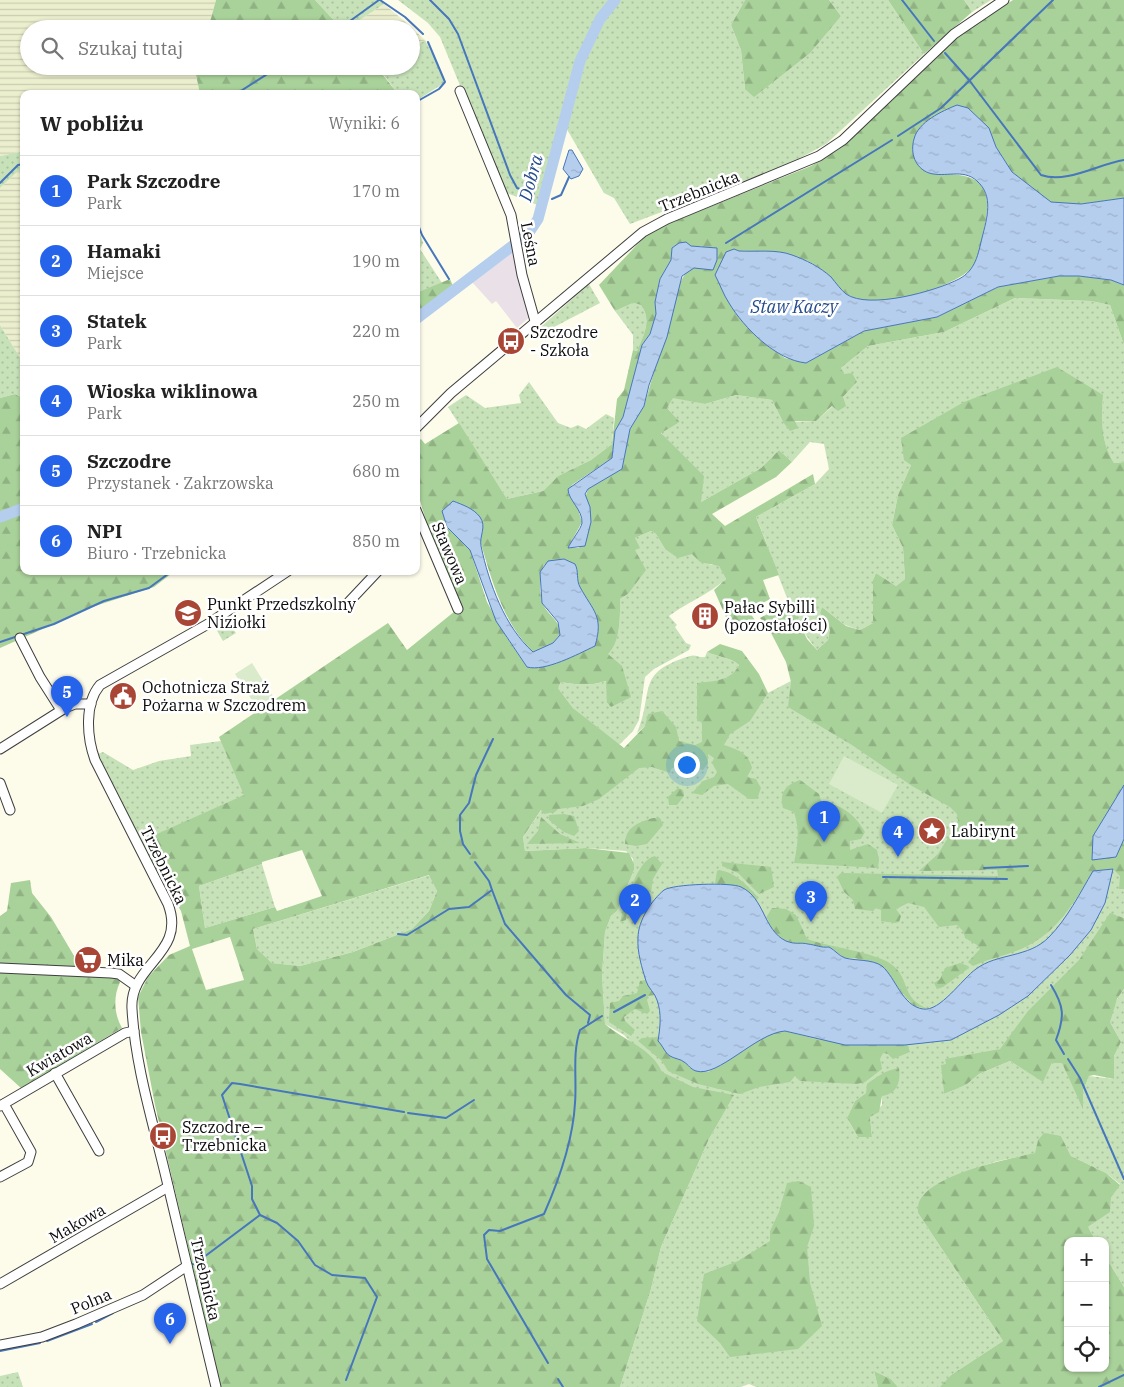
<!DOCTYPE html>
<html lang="pl">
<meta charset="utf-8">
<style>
:root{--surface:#fff;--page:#f2f2f2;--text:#222;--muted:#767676;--line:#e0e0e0;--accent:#2563eb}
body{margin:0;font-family:"IBM Plex Serif",serif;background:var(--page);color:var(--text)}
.controls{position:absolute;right:15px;bottom:15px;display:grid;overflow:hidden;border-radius:10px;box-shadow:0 1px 4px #0004}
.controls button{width:45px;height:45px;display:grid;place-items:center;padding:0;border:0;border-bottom:1px solid var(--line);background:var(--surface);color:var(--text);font:25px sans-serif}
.you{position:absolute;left:686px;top:764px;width:18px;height:18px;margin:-12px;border:4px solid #fff;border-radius:50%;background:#1a73e8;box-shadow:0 0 0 8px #1a73e833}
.badge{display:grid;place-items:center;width:32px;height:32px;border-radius:50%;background:var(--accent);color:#fff;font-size:16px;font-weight:700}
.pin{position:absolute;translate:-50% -41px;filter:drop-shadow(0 1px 2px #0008)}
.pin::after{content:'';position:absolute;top:26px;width:18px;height:15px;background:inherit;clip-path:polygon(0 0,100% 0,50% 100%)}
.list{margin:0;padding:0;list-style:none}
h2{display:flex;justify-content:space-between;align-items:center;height:65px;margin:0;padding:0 20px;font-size:21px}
h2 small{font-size:16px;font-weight:400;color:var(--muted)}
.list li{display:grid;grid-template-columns:32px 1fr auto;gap:15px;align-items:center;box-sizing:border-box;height:70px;padding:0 20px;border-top:1px solid var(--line)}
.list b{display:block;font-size:19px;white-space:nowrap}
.list p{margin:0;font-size:16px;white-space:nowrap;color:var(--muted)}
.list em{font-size:16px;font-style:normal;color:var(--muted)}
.icon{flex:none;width:28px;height:28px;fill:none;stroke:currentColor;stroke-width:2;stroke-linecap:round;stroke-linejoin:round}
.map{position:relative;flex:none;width:1124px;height:1387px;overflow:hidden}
.search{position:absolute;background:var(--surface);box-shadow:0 1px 4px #0004;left:20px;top:20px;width:400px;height:55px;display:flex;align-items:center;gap:12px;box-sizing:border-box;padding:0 18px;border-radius:28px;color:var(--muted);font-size:19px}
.panel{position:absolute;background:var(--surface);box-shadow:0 1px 4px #0004;left:20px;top:90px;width:400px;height:485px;border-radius:10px}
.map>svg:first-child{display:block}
.industrial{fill:#e9e0e8}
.farmland{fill:url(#farmland-rules)}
.green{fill:url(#green-dots);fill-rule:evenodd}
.forest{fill:url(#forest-firs);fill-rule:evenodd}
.pitch{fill:#d9ebca}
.water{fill:url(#water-ripples);stroke:#4676bc}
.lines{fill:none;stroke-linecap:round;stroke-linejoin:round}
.stream{stroke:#4676bc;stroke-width:2}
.river{stroke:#b6ceee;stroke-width:11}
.minor-casing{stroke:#3e3e3e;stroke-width:11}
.minor{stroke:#fff;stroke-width:9}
.labels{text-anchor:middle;stroke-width:5;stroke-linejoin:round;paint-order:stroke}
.street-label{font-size:16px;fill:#0b0b0b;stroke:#fff}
.poi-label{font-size:16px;fill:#0b0b0b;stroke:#fff;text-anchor:start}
.water-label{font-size:18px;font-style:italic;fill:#244b8c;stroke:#fff}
</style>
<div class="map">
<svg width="1124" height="1387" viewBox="0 0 1124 1387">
<defs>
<pattern id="farmland-rules" width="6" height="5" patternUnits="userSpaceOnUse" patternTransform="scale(1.25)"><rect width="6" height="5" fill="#ecefce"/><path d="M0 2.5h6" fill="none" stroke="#c9ccb0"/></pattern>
<pattern id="green-dots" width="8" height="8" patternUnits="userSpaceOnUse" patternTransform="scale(1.25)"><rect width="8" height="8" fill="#c7e2b9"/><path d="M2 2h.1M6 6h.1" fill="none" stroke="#aac19e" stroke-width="1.8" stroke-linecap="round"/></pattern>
<pattern id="forest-firs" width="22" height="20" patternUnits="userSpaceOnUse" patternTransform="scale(1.25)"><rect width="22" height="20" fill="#a9d19a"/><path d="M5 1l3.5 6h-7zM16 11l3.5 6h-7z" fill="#90b283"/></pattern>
<pattern id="water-ripples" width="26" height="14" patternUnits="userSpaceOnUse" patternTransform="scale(1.25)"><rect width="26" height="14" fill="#b6ceee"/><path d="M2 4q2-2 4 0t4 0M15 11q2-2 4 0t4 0" fill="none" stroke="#9bb0cb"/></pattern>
</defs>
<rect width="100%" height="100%" fill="#fdfceb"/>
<path class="industrial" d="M514,250l18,65 -15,13 -21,-27 -4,3 -20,-22z"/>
<g class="farmland">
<path d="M0,0h216l-8,29h-179v37h170l-3,9 4,19h-176v57l-24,5z"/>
<path d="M384,4l18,15 23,21 -14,9v-20h-65z"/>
<path d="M24,169v195l-24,-39v-137l16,-15z"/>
</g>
<g class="green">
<path d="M315,0h66l3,4 -38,25h-4z"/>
<path d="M398,0h213l-16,21 -16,36 -39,149 -36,-14 -64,-155 -12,-14z"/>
<path d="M620,0h125l-14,25 10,25 4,39 96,-73 -12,-16h59l36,54 -98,90 -35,19 -161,61 -16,-26 -10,-5 -39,-67c11,-41 22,-97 55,-126z"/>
<path d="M964,0h27l-19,12z"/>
<path d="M425,40l18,35 1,8 -28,18v-7h-18l-18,-24 6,-4h25v-17z"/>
<path d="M24,151v18l-8,4 -16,15v-32z"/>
<path d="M416,223l7,20 -3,6 22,34 -26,10z"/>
<path d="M589,284l11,19 -65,34 -2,-3z"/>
<path d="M1015,298l76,3 19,4 14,40v117l-10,1c-14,-22 -12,-43 -11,-68l-192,70 -13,30 -6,30 11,23 2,31 -9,7 -20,-13 -3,7v43l-13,7 -15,-5 -23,-18 -2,6 10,17 -2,10 -11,10c-29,-34 -43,-92 -61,-133l59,-33 14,-15 -5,-25 -14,-2 -18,20 -13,-12 -18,18 -60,34 -40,-70 19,-10 -13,-14 6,-11 32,7 31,-9 36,5 11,22 33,-1 27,-24 14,-15 -14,-8 -2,-6 27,-22 76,-14z"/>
<path d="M633,303l8,2c11,15 3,31 -4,46l-4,-1v-15l-18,-24z"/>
<path d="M0,325l24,39v35l-9,-5 -15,4z"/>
<path d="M529,382l29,41 13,5 7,-3 8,4 20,-15 8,4 -2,26 -21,16 -33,16 -15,15 -36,8 -59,-92 18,-12 19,13 36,-5 -2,-8z"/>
<path d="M651,531l5,3 9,15 28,5 18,11h8l7,14c-18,16 -38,23 -57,37l8,9 -2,2 11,16 5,2 -2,5 -35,19 -9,8 -6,43 -6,11 -14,14 -46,-37 -15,-20 3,-6c15,3 31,4 46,-1v22l4,4 -4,-53c14,-13 13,-38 13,-55l8,-5 13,-30 -7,-14 1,-12z"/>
<path d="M1124,581v337l-9,-3 1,86 8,-12v298l-19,-31v-15h-9l-8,-14 21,-15 2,-14 9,-14 -14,-11 -35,-17 -10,-20 -23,4 -2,13 -42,9 -42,15 -34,36 85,128 -52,34 -10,12h-43l-7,-8 -17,-8 4,16h-122l-7,-3 -8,3h-121l31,-98 10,-42 48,-108 24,-43 -42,-5 -26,-13 -41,-43 -19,-11 -3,-49 3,-43 6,-16 6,-5 17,-41 -1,-11 -7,-8 -40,-3 -61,3 -2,-14 21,-31 135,-65 -34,-15 -8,7c18,-42 -3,-60 53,-77 5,-2 9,2 15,1l2,-5c11,5 23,5 32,13 -8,16 -25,16 -42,19l1,37h4v21l16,-23 175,-91zM1110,1022l11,20 -7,14v23l-25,-3 -6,15v16l-21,-45 -10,1 -9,18 -33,-20 -31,13 -13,11 -22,9 -2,-26 58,-19zM866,1093l16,3v9l-12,12 2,20h-14l-11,-19 8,-17z"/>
<path d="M228,621l8,12 -13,8 -7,-12z"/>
<path d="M221,741l24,54 -105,47 -42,-88 5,-2 30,18 26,-9 32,-5 -1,-11z"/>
<path d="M262,864l13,43 -70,21 -6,-42z"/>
<path d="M430,875l7,16 -8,20 -17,18 -59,23 -53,14 -28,-3 -15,-14 -4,-20z"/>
<path d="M18,1372l5,15h-23v-11z"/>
</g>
<g class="forest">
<path d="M216,0h99l27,29h-134z"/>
<path d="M745,0h84l12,16 -31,37 -56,44 -9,-8 -4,-39 -10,-25z"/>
<path d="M888,0h76l8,12 -48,42z"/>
<path d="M1013,0h111v198l-43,6 -30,-1 -39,-31 -16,-25 -8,-19 -20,-20 -39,65c45,1 67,4 55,57 -2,10 -3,24 -8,33 -8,15 -54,32 -70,35 -16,2 -46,6 -60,-4 -13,-10 -21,-25 -37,-32 -22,-11 -45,-10 -70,-11l-5,-2 -19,26 52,68 18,15 21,5 58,-32 73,-14 61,-30 61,-11h20l32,4 13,5v60l-14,-40 -19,-4 -76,-3 -71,34 -76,14 -27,22 3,6 8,-1 5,9 -14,15 3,9 -8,5 -6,-5 -16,15h-21l3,7 -8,3 -7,-9 -11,-22 -36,-5 -31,9 -32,-6 -6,10 13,14 -19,11 43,43 -3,26 60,-34 18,-18 13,12 -16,15 -64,37 13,12 88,-52 2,10 -59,33 23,58 -16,5 7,19 -21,12 7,11 -24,9 -18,-41 12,-11 -7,-13 -19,-4 -8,-8 -14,4 -13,-9 -9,-15 -5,-3 -16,7 5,10 -5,2 11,20 -18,24 -8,5c0,17 1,42 -12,55l14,12 9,31 -20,10 -4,-4 -1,-22c-14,5 -30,4 -45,1l-3,6 15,20 51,40 21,-22 3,-12 14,-3 14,16 3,14 16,4 7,-3v-20l-5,-1v-38c17,-2 34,-2 42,-18 -9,-8 -21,-8 -32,-13l13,-8 22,7 17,23 9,19 -18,28 -20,13 -6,11c14,5 24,7 28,23l-5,9 9,2 5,9 -4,11h-8l-21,-15 -14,2 -12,9 -10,-2 11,-12 11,-4 3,-5 -5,-9 2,-5 -6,-4v9l-5,7 -12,-3 -7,2 -7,-3 -6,3 -1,4 -18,-6 -13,1 -40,31 -16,7 -25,3 -3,3 -11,2 -3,-4 -18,27 2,14 61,-3 43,5 5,11v6l-17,41 -6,5 -6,16 -3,43 3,49c18,16 47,24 57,48l31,15 41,8 -25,44 -48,108 -10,42 -31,98h-399l-66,-282 -14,-73 -3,-35 10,-20 21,-22 21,-9 -9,-35 -42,-69 105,-47 -25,-58 169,-114 19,27 53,-43 -33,-83 -11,-37v-45l5,-3 4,5 34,-21 48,76 36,-8 15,-15 33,-16 21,-16 5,-45 7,-9 9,-40 4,1c7,-16 15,-31 4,-46l-8,-2 -18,8 -16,-26 51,-54 161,-65 28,-17 119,-114zM702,246l-2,21 -13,3 -7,13 -36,123 -14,23 -8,40 -34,20 -3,9 5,9 -11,41h-11l14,-26 -5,-16 -9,-13 4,-8 40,-27 3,-27 8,-14 19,-72 8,-11 6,-20 -1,-12 5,-23 11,-19 1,-12zM447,527l34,17c12,40 22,78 52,108l20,-9 7,-8c1,-15 -12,-19 -17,-31 -4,-10 -4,-30 1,-39l20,-6c20,9 9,12 15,28 11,24 18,17 19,50l-71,30 -20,-29 -20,-36 -17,-52zM302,850l20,46 -45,15 -2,-4 -70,21 -6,-42 63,-22v-2zM429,875l8,16 -8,20 -17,18 -59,23 -53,14 -28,-3 -15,-14 -4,-20zM230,937l14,43 -38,10 -14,-41z"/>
<path d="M199,66h177l22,28h-198l-4,-19z"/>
<path d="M450,279l3,7 -37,28v-21z"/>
<path d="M1057,367l46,28c-1,25 -3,45 11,68l10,-1v323l-31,51 -1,24 24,-3 8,-18v50h-5l1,-13 -7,-7 -20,2c-16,27 -33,57 -62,73 -17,10 -39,13 -58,22l-5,-4 12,-13 -3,-4 -12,-7 -2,-7 -6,-6 -18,2 -15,-20 -16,-4 -12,6 5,7 -2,6 -4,1 -14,-2v-11l-5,-2 -3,3 -18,-2 -2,-9 -9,-8 -7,-15 4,-4 157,3 -1,-6 -78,1 19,-17 20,-33 -1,-7 -7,-7 -38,-21 -60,-41 -64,-38 3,-25 -5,-20 -17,-33 -9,-11 30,-16 17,37 10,11 11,-10 2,-10 -10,-17 2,-6 24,19 14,4 13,-7v-43l3,-7 20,13 9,-7 -2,-31 -11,-23 6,-30 13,-30 -7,-5 -3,-22 63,-36z"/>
<path d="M15,394l9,5v172h151l-21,16 -62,20 -92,41v-250z"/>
<path d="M800,780l19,14 3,10c18,-2 34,12 43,28l-4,7 -11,2v9l18,-6 9,6 2,10 -1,8 -84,-5c4,-20 6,-32 0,-51l-11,-4c-4,-16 3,-23 17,-28z"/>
<path d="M678,788l5,2 1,6 -7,9h-8l-1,-8z"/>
<path d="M564,814l10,2 5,15 -5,5 -10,-4 -15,-12v-5z"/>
<path d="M541,817l19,17 20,9 -53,1 11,-13z"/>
<path d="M653,818h7l3,7 -16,19 -11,2 -11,-2c0,-17 14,-22 28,-26z"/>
<path d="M655,856l7,8 -9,15 -2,13 -5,1 -1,10 -10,9 -8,1 -1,7 -6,2c4,-16 17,-63 35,-66z"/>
<path d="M722,862l49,5 3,20 -15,7 -21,-21 -16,-7z"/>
<path d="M719,870c18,3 27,15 39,27l-1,4 -8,-8 -34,-10 2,-12z"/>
<path d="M30,880l2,13 19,24 35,59h23l9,2 2,4c-7,15 -6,32 2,46l-101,60 -21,-19v-153l7,-5 4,-28z"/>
<path d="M772,908l14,1 10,6 11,24 3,1c20,7 64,12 81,24 20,14 9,35 38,45l-15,-3 -22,-25 -4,-7 -32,-16h-12l-11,-9 -7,-2h-10l-10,-4 -6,2 -14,-4 -10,-7 -6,-7 -3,-11z"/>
<path d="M1110,913l14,5v71l-7,10 -7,23 11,20 -7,14v23l-20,-4 -5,1 -6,15v18l-21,-46h-10l-9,19 -33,-21 -31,13 -13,11 -22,9 -3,-29 5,-1 -1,-5 55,-10 28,-38 51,-51z"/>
<path d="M960,963l8,3 1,2 -26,19 -6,2 -3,-6 6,-4 5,-11z"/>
<path d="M645,980l10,15 -7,1 -1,4 3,11 -3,3 -12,-5 -11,8 1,4 10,9 -4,6 -22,-14 1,-19 9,-2 4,-5 14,-3 3,-12z"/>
<path d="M785,1031l34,9 88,4 3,8 -17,7 -5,-5 -5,-1 -3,6 2,10 -17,13 -8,2 -57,-3 -5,-5 -5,6 -31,5 -19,7 -42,-10 -30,-13 -6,-10 -24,-20 4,-3 17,-1 -1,4c13,13 11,11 26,20 13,7 6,10 25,11l60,-38z"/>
<path d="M899,1068c2,14 -2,26 -17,28l-3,16 -9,5 2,20h-14l-11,-19 8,-17 11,-8 1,-9c11,-8 19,-14 32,-16z"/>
<path d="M1044,1133l17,3 10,20 35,17 14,12 -9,13 -1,14 -22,15 8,14h-28v127h37v-112l19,31v100h-184l11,-12 52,-34 -85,-128c0,-3 0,-8 1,-11 12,-28 89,-43 116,-49l3,-13z"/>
<path d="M799,1181l12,6 3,39 -7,21 3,36 12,43 -24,23 -68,8 -10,-14 -23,-22 7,-47 34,-13 32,-20v-10l9,-19 8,-29z"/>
<path d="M874,1371l17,8 7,8h-20z"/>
</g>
<g class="pitch">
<path d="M252,663l22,35 -17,10 -22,-34z"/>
<path d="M844,756l54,29 -16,28 -53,-29z"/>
</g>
<g class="water">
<path d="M957,105l11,3 21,20 7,19 16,25 39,30 30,2 43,-6v87l-13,-5 -32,-4h-20l-61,11 -61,30 -73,14 -58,32c-30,-3 -62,-35 -77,-60 -6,-9 -9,-19 -14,-28l11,-23 8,-3 5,2c16,1 38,-2 53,4 14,5 28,12 39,22 5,6 10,13 15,17 23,16 90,-3 113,-15 17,-9 19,-25 23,-41 5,-20 12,-42 -5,-57 -14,-13 -32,-3 -48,-8 -14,-5 -19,-20 -15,-34 4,-17 28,-28 43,-34z"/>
<path d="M569,150h3l11,19 -4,7 -8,3 -8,-10z"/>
<path d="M686,242l5,4 26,2v12l-4,10 -19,-2 -12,8 -15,61 -18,48 -5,21 -14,23 -8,40 -34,20 -3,5 5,13 1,15 -6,24 -17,2c3,-7 13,-19 14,-25 1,-13 -14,-23 -14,-34l44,-31 3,-27 8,-14 19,-72 8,-11 6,-20 -1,-12 5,-23 11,-19 1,-12 7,-5z"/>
<path d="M453,501c10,4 20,7 27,16 7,10 -1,19 1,29 8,38 24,81 52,106l20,-9 7,-8 -2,-13 -16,-19 -2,-31 8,-11 16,-2 11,5c4,7 1,16 5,23 13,24 24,29 15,59 -17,8 -50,26 -68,21l-31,-46 -26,-71 -23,-23 -5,-16z"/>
<path d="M1124,785v54l-8,18 -24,3 1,-24z"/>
<path d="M1113,869l-8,34 -14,27 -21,25 -42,41 -29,19 -48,25 -46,5h-60l-60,-14c-29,2 -67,47 -89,40 -6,-2 -7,-6 -12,-9 -3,-3 -9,-3 -14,-6 -5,-3 -7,-10 -12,-15 2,-13 4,-27 -1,-41 -2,-7 -9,-12 -11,-19 -4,-13 -9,-29 -8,-43 0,-18 14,-38 26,-48 9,-6 67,-8 77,-3 24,11 22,43 45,54 10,4 14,1 22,3 8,1 13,4 21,3 6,3 10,9 16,11 11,3 27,1 37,8 14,12 20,40 41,43 17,3 39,-30 53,-40 21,-16 53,-11 73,-32 18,-18 31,-44 44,-66z"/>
</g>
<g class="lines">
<g class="stream">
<path d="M380,0l25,17 18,17"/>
<path d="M430,0l19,19 9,15 52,141 7,13 17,6"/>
<path d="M902,0l32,41"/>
<path d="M339,29l40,-29"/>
<path d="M945,53l24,27 72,95c26,9 57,-11 83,-15"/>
<path d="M236,94l44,-28"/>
<path d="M416,102l23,-13 6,-7 -17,-40"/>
<path d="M898,136l43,-28 112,-108"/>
<path d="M0,183l18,-18 6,-1"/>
<path d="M552,199l9,-4 8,-18"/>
<path d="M416,219l6,16 27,44"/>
<path d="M726,243l166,-103"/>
<path d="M21,635l33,-11 50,-23 45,-13 23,-17"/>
<path d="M0,642l18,-6"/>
<path d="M470,854l-7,-10 -3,-13v-16l9,-12 7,-28 17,-36"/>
<path d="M475,862l14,19 3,9"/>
<path d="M984,868l44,-2"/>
<path d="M883,877l124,2"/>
<path d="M398,934l9,1 42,-26 20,-2 23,-17 13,34 61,71 24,20 -2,8"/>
<path d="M1051,985c13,21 14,31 5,55l8,14"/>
<path d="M614,1012l31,-17"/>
<path d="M1068,1059l12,19 44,101"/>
<path d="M408,1113l38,5 28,-18"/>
<path d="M200,1260l60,-45"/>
<path d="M192,1264h2"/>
<path d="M96,1322l17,-9"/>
<path d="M47,1341l45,-17"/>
<path d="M0,1351l40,-8"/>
<path d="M548,1363l-61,-104 -3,-24 5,-5 11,1 44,-17c15,-34 29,-73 31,-111 2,-25 -3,-49 5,-73l22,-14"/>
<path d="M558,1379l5,8"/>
<path d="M346,1380l31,-83 -12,-19 -33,-3 -17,-10 -17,-24 -21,-18 -17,-8 -8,-16v-13l-30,-91 10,-12 8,1 164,28"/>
<path d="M1099,1387l25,-12"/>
</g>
<g class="river">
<path d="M416,319l112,-85 10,-15 42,-158 20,-42 15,-19"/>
<path d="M0,517l24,-9"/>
</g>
<g class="minor-casing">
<g id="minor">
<path d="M460,91l51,124 11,60 13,46"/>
<path d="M416,428l35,-35 192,-161 24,-13 152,-63 24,-16 111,-106 50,-34"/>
<path d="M416,510l42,99"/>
<path d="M346,605l32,-34"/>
<path d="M20,638l20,39 21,33"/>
<path d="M0,749l65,-41 10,-4h16"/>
<path d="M0,783l10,27"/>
<path d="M0,968l111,5 8,1 17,12"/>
<path d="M55,1073l44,78"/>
<path d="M0,1106l125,-73 9,-2"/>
<path d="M0,1177l28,-15 3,-10 -27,-48"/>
<path d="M0,1284l168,-97"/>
<path d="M0,1345l42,-8 34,-13 67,-29 44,-29"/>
<path d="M216,1387c-17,-71 -34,-143 -51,-214 -13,-54 -30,-109 -33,-164 -3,-45 55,-55 36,-105l-73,-144c-8,-22 -11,-56 5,-75l108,-61 80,-53"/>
</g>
</g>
<use href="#minor" class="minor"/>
</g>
<defs>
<g id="bus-disc" transform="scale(1.4375)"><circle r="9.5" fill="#a94534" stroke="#fff"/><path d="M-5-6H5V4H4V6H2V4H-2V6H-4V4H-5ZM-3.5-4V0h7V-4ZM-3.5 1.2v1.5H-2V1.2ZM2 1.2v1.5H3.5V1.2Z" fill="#fff"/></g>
<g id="school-disc" transform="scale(1.4375)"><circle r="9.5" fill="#a94534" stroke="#fff"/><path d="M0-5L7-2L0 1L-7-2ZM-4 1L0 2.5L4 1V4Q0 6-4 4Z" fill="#fff"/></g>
<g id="building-disc" transform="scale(1.4375)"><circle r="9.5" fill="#a94534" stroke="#fff"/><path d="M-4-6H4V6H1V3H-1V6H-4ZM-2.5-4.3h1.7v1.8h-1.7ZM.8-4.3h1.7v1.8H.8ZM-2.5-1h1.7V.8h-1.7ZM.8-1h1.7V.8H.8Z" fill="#fff"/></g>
<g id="civic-disc" transform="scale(1.4375)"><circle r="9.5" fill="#a94534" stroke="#fff"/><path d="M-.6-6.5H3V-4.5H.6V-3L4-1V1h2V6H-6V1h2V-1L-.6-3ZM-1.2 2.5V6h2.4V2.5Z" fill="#fff"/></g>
<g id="sight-disc" transform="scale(1.4375)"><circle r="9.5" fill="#a94534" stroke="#fff"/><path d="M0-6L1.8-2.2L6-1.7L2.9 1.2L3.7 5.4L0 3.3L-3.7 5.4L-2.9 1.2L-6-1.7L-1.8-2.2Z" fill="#fff"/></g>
<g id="supermarket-disc" transform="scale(1.4375)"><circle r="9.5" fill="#a94534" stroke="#fff"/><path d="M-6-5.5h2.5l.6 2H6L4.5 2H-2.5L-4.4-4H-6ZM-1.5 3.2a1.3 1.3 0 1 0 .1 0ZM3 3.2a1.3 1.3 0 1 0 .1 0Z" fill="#fff"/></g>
</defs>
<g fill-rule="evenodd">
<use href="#bus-disc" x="511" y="341"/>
<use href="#school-disc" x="188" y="613"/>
<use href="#building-disc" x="705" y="616"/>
<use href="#civic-disc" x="123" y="696"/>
<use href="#sight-disc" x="932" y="831"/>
<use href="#supermarket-disc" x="88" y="960"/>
<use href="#bus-disc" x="163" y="1136"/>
</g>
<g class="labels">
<g class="street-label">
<text transform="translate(699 191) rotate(-22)" y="6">Trzebnicka</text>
<text transform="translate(531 244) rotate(79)" y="6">Leśna</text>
<text transform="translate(450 553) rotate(67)" y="6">Stawowa</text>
<text transform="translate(164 865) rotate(64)" y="6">Trzebnicka</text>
<text transform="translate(59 1054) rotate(-30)" y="6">Kwiatowa</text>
<text transform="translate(77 1223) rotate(-30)" y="6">Makowa</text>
<text transform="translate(206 1279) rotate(77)" y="6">Trzebnicka</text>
<text transform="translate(91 1301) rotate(-23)" y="6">Polna</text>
</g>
<g class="poi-label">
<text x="530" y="338">Szczodre<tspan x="530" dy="18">- Szkoła</tspan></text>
<text x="207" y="610">Punkt Przedszkolny<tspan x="207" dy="18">Niziołki</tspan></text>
<text x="724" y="613">Pałac Sybilli<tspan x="724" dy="18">(pozostałości)</tspan></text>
<text x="142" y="693">Ochotnicza Straż<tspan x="142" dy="18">Pożarna w Szczodrem</tspan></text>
<text x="951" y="837">Labirynt</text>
<text x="107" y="966">Mika</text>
<text x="182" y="1133">Szczodre –<tspan x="182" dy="18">Trzebnicka</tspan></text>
</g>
<g class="water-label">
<text transform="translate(531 178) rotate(-75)" y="6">Dobra</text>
<text x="794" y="313">Staw Kaczy</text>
</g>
</g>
</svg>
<div class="controls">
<button>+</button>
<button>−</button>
<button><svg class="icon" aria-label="locate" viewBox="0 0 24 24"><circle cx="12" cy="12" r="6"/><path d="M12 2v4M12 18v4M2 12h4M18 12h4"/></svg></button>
</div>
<div class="you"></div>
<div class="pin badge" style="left:824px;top:842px">1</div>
<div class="pin badge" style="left:635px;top:925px">2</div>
<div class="pin badge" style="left:811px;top:922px">3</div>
<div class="pin badge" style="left:898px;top:857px">4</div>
<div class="pin badge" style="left:67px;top:717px">5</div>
<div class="pin badge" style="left:170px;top:1344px">6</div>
<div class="search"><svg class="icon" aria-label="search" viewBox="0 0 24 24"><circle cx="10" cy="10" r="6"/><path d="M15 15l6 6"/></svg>Szukaj tutaj</div>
<section class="panel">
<h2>W pobliżu<small>Wyniki: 6</small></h2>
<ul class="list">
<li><span class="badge">1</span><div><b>Park Szczodre</b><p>Park</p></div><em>170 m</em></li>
<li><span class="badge">2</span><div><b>Hamaki</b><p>Miejsce</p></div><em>190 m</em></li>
<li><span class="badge">3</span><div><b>Statek</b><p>Park</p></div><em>220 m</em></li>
<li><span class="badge">4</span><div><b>Wioska wiklinowa</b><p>Park</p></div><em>250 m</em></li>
<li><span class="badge">5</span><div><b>Szczodre</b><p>Przystanek · Zakrzowska</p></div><em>680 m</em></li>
<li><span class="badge">6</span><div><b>NPI</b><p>Biuro · Trzebnicka</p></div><em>850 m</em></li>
</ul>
</section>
</div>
